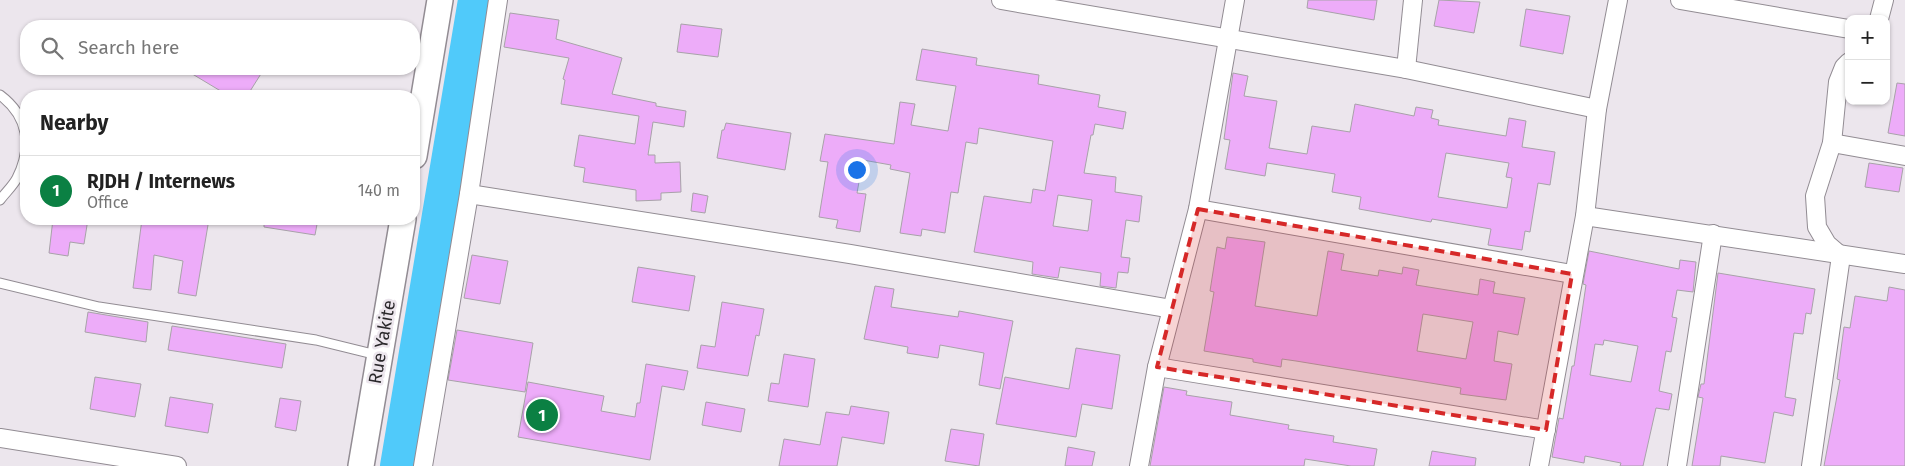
<!DOCTYPE html>
<meta charset="utf-8">
<style>
:root{--surface:#fff;--page:#f6f6f6;--text:#222;--muted:#767676;--line:#e0e0e0;--accent:#0b8043}
body{margin:0;font-family:"Fira Sans",sans-serif;background:var(--page);color:var(--text)}
.controls{position:absolute;right:15px;top:15px;display:grid;overflow:hidden;border-radius:10px;box-shadow:0 1px 4px #0004}
.controls button{width:45px;height:45px;display:grid;place-items:center;padding:0;border:0;border-bottom:1px solid var(--line);background:var(--surface);color:var(--text);font:25px sans-serif}
.you{position:absolute;left:856px;top:169px;width:18px;height:18px;margin:-12px;border:4px solid #fff;border-radius:50%;background:#1a73e8;box-shadow:0 0 0 8px #1a73e833}
.badge{display:grid;place-items:center;width:32px;height:32px;border-radius:50%;background:var(--accent);color:#fff;font-size:16px;font-weight:700}
.pin{position:absolute;translate:-50% -50%;border:2px solid #fff;box-shadow:0 1px 5px #0006}
.list{margin:0;padding:0;list-style:none}
h2{display:flex;justify-content:space-between;align-items:center;height:65px;margin:0;padding:0 20px;font-size:21px}
h2 small{font-size:16px;font-weight:400;color:var(--muted)}
.list li{display:grid;grid-template-columns:32px 1fr auto;gap:15px;align-items:center;box-sizing:border-box;height:70px;padding:0 20px;border-top:1px solid var(--line)}
.list b{display:block;font-size:19px;white-space:nowrap}
.list p{margin:0;font-size:16px;white-space:nowrap;color:var(--muted)}
.list em{font-size:16px;font-style:normal;color:var(--muted)}
.icon{flex:none;width:28px;height:28px;fill:none;stroke:currentColor;stroke-width:2;stroke-linecap:round;stroke-linejoin:round}
.map{position:relative;flex:none;width:1905px;height:466px;overflow:hidden}
.search{position:absolute;background:var(--surface);box-shadow:0 1px 4px #0004;left:20px;top:20px;width:400px;height:55px;display:flex;align-items:center;gap:12px;box-sizing:border-box;padding:0 18px;border-radius:20px;color:var(--muted);font-size:19px}
.panel{position:absolute;background:var(--surface);box-shadow:0 1px 4px #0004;left:20px;top:90px;width:400px;height:135px;border-radius:20px}
.map>svg:first-child{display:block}
.lines{fill:none;stroke-linecap:round;stroke-linejoin:round}
.river{stroke:#50cafa;stroke-width:34}
.building{fill:#edacf9;stroke:#a8a2a9;fill-rule:evenodd}
.service-casing{stroke:#928c93;stroke-width:11}
.minor-casing{stroke:#928c93;stroke-width:20}
.secondary-casing{stroke:#928c93;stroke-width:28}
.service{stroke:#fff;stroke-width:9}
.minor{stroke:#fff;stroke-width:18}
.secondary{stroke:#fff;stroke-width:25}
.marked{fill:#d62828;fill-opacity:0.2;stroke:#d62828;stroke-width:4;stroke-dasharray:10 6;stroke-linejoin:round}
.labels{text-anchor:middle;stroke-width:5;stroke-linejoin:round;paint-order:stroke}
.street-label{font-size:18px;fill:#2b292c;stroke:#ece6ed}
</style>
<div class="map">
<svg width="1905" height="466" viewBox="0 0 1905 466">
<rect width="100%" height="100%" fill="#ece6ed"/>
<g class="lines">
<path class="river" d="M397,466l78,-466"/>
</g>
<g class="building">
<path d="M1308,0h69l-3,20 -67,-12z"/>
<path d="M1439,0l41,2 -6,31 -40,-7z"/>
<path d="M1526,9l44,7 -7,38 -43,-8z"/>
<path d="M510,13l49,7 -3,19 66,19 -10,36 44,9v3l30,5 -2,16 -31,-5 -5,33h7v8l25,-1 1,30 -20,1v7l-25,1v-11l-53,-8 2,-14 -11,-2 5,-31 56,9 4,-28 -78,-12 4,-24 -2,-1 6,-21 -65,-11z"/>
<path d="M681,24l41,5 -4,28 -41,-5z"/>
<path d="M922,49l55,9 -1,7 63,10 -1,9 62,11 -2,12 28,5 -3,17 -28,-5 -2,11h-2l-7,38 32,4 -1,15 27,4 -3,26 -13,-2 -5,37 9,1 -2,15 -10,-1 -2,16 -16,-2 1,-13 -41,-6 -2,11 -26,-4 1,-12 -59,-10 10,-56 47,7 2,-14 12,2 8,-50 -74,-13 -2,16 -11,-2 -8,51 -7,-1 -6,41 -23,-4 -1,7 -21,-3 10,-60 -20,-4 1,-4 -28,-5 -6,33 9,1 -6,38 -24,-4 2,-8 -19,-3 9,-55 -8,-1 5,-27 69,10 6,-42 15,2 -4,21 37,6 8,-45 -40,-6zM1058,195l34,5 -4,31 -35,-5z"/>
<path d="M184,69h80l-17,27h-18z"/>
<path d="M1233,73l15,3 -4,20 33,5 -8,47 38,6 5,-28 38,6 5,-28 59,12 2,-9 17,3 -2,8 8,2 -1,5 68,11 3,-18 17,3 -4,26 33,5 -5,33 -12,-2 -8,49 -5,-1 -3,19 -34,-5 3,-16 -59,-10 -1,3 -72,-13 2,-12 -29,-5 3,-18 -68,-11 -2,13 -40,-7 5,-29 -6,-1zM1446,153l63,10 -3,14 6,1 -5,30 -69,-11z"/>
<path d="M1897,83l8,1v52l-17,-3z"/>
<path d="M726,123l65,10 -6,37 -68,-12 5,-28h2z"/>
<path d="M1869,163l34,5 -4,24 -34,-5z"/>
<path d="M693,193l15,3 -3,17 -14,-2z"/>
<path d="M53,219h35l-4,25 -14,-2 -2,14 -19,-3z"/>
<path d="M142,219h67l-13,77 -18,-3 5,-32 -29,-6 -3,35 -18,-2z"/>
<path d="M264,219h54l-3,16 -51,-8z"/>
<path d="M1227,237l38,5 -10,64 62,10 11,-65 16,3 -3,16 37,6 1,-6 23,4 1,-7 16,3 -3,15 62,10 2,-16 15,3 -2,11 32,5 -7,37 -20,-4 -4,30 18,3 -6,36 -46,-6 1,-6 -165,-27 -14,-2 -1,8 -28,-5v-3l-49,-8 10,-59 -4,-1 7,-44 8,2zM1423,314l50,8 -7,37 -49,-8z"/>
<path d="M1589,251l90,18 1,-9 16,2 -3,30 -16,-2 -5,27 5,1 -6,34 -5,-1 -7,40 13,3 -3,16 -13,-2 -13,58h-23l1,-3 -36,-7 -1,7 -32,-6 7,-39 4,1 9,-53h2l12,-81 -3,-1zM1604,340l34,6 -7,36 -41,-7 5,-31 8,1z"/>
<path d="M472,255l36,6 -8,43 -36,-6z"/>
<path d="M638,267l57,9 -6,35 -57,-9z"/>
<path d="M1718,273l97,16 -4,25 -5,-1 -3,21 -9,-1 -9,64 11,2 -3,17 -19,-4 -9,51 -44,-7 -1,10h-28l11,-68 -5,-1 3,-13h3z"/>
<path d="M875,286l19,3 -3,18 67,10 1,-6 54,10 -13,68 -21,-4 5,-32 -44,-8 -2,13 -31,-5 1,-6 -44,-8z"/>
<path d="M1889,287l16,3v176h-81l16,-86 -3,-1 7,-52 6,1 5,-32 32,5z"/>
<path d="M722,302l42,7 -5,27 -3,-1 -8,41 -51,-8 4,-23 14,2z"/>
<path d="M88,312l60,10 -2,20 -61,-10z"/>
<path d="M172,326l114,18 -4,24 -114,-18z"/>
<path d="M457,330l76,13 -8,49 -77,-12z"/>
<path d="M1076,348l44,7 -8,54 -30,-5 -6,33 -80,-13 9,-47 64,12z"/>
<path d="M784,354l31,5 -7,48 -40,-6 3,-18 8,1z"/>
<path d="M646,364l42,7 -4,19 -22,-4 -12,74 -132,-23 10,-55 76,14 -3,15 34,6 2,-14h3z"/>
<path d="M95,377l46,7 -6,33 -45,-8z"/>
<path d="M1164,387l23,4 -1,4 46,7 -2,13 59,10 -1,4 46,7 -1,6 44,7 -3,17h-23l-46,-7 -1,7h-154z"/>
<path d="M170,397l43,7 -5,29 -43,-7z"/>
<path d="M280,398l21,3 -5,30 -21,-4z"/>
<path d="M706,402l39,7 -4,23 -39,-7z"/>
<path d="M851,406l38,6 -5,32 -42,-7 -5,29h-58l5,-27 36,6 6,-33 23,3z"/>
<path d="M951,429l33,5 -5,32 -34,-5z"/>
<path d="M1068,447l27,5 -3,14h-27z"/>
<path d="M1432,451l44,7 -1,8h-46z"/>
</g>
<g class="lines">
<g class="service-casing">
<g id="service">
<path d="M0,95c28,21 33,51 17,83 -4,8 -12,15 -17,22"/>
<path d="M0,283l99,24 217,33 61,15"/>
</g>
</g>
<g class="minor-casing">
<g id="minor">
<path d="M1001,0l405,69 191,40"/>
<path d="M1680,0l169,29"/>
<path d="M1879,19l5,-19"/>
<path d="M1406,69l7,-69"/>
<path d="M1832,143l73,13"/>
<path d="M469,194l381,60 322,55"/>
<path d="M1198,209l374,65"/>
<path d="M1585,216l320,48"/>
<path d="M1157,367l389,63"/>
<path d="M0,438l177,28"/>
<path d="M423,466l46,-272 29,-194"/>
<path d="M1139,466l18,-99 41,-158 37,-209"/>
<path d="M1539,466l46,-250 12,-107 21,-109"/>
<path d="M1677,466l36,-232"/>
<path d="M1811,466l30,-210 -14,-12 -10,-17 -2,-31 17,-53 6,-61 6,-15 5,-5"/>
</g>
</g>
<g class="secondary-casing">
<g id="secondary">
<path d="M414,156l26,-156"/>
<path d="M361,466l42,-247"/>
</g>
</g>
<use href="#service" class="service"/>
<use href="#minor" class="minor"/>
<use href="#secondary" class="secondary"/>
</g>
<path class="marked" d="M1198,209l374,65 -26,156 -389,-63z"/>
<g class="labels">
<g class="street-label">
<text transform="translate(382 342) rotate(-80)" y="6">Rue Yakite</text>
</g>
</g>
</svg>
<div class="controls">
<button>+</button>
<button>−</button>
</div>
<div class="you"></div>
<div class="pin badge" style="left:542px;top:415px">1</div>
<div class="search"><svg class="icon" aria-label="search" viewBox="0 0 24 24"><circle cx="10" cy="10" r="6"/><path d="M15 15l6 6"/></svg>Search here</div>
<section class="panel">
<h2>Nearby<small></small></h2>
<ul class="list">
<li><span class="badge">1</span><div><b>RJDH / Internews</b><p>Office</p></div><em>140 m</em></li>
</ul>
</section>
</div>
